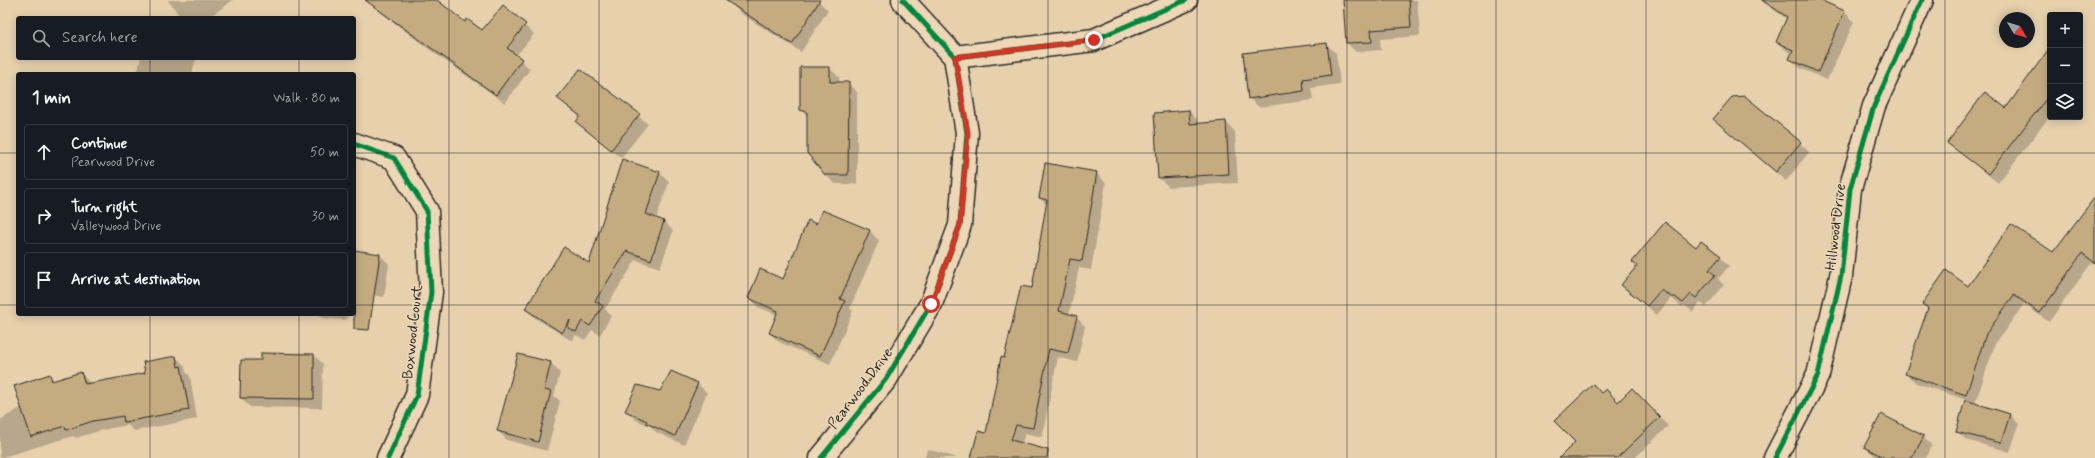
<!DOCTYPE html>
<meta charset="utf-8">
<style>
:root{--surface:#171b24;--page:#20242c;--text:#f1f3f6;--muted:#9ea1a6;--line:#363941}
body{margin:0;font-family:Mynerve,sans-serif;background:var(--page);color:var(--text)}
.controls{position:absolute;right:12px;top:12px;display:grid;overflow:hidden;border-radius:4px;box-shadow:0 2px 10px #0003}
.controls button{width:36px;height:36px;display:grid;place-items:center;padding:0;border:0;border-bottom:1px solid var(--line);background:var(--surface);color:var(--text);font:20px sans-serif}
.compass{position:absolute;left:1999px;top:12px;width:36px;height:36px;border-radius:50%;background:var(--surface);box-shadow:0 2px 10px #0003;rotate:128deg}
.stop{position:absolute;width:12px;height:12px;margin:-9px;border:3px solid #d93025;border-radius:50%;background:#fff}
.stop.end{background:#d93025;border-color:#fff;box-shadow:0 1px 4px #0008}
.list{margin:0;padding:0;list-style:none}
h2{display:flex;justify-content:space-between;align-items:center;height:52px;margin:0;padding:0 16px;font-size:17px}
h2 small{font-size:13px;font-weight:400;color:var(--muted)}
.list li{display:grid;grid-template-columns:26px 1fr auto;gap:12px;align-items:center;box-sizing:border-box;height:56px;margin:0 8px 8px;padding:0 8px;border:1px solid var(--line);border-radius:4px}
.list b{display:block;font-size:15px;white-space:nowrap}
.list p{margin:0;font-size:13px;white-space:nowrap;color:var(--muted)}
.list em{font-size:13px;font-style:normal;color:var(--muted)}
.icon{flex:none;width:22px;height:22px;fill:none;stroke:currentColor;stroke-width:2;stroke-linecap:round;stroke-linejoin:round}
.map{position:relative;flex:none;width:2095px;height:458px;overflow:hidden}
.search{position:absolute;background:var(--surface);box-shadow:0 2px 10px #0003;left:16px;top:16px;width:340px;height:44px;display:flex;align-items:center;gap:10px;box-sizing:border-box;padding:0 14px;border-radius:4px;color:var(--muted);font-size:15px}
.panel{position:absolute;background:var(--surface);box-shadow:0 2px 10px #0003;left:16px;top:72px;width:340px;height:244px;border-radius:4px}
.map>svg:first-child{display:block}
.shadow{fill:#0003}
.building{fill:#c4ac80;stroke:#2b2b2b}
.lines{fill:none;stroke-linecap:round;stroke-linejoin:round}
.minor-casing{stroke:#2b2b2b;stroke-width:25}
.minor{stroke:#edd7b6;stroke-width:22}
.cycleway-casing{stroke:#edd7b6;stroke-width:8}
.cycleway{stroke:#00873e;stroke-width:5}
.route{stroke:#d93025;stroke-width:5}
.grid{fill:none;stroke:#2b2b2b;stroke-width:1;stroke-opacity:0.55}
.labels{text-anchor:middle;stroke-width:3;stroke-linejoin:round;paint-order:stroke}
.street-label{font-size:15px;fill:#2b2b2b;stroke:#edd7b6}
</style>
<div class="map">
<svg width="2095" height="458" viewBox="0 0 2095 458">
<rect width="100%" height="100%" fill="#e7d1ad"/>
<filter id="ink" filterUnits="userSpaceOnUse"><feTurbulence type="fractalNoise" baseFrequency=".025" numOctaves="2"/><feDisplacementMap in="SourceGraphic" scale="8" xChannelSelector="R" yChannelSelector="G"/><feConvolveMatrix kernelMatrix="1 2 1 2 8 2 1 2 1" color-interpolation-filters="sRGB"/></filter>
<g filter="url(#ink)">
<g class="shadow">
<path d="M168,0h65l-25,18h-27z"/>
<path d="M365,0h70l30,23 17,9 21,-25 31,27 -18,22 14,13 -25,34 -82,-58z"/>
<path d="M733,0h84l11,10 -27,42 -61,-39 -9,-10z"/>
<path d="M1344,0h73l3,36 -40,3 1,11 -25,2 -9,-9z"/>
<path d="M1760,0h58l27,12 9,10 -27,58 -27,-12 -10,-10 2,-4 -5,-3 -10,-9 10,-23z"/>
<path d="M1326,44l10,9 4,31 -29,4 2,12 -54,7 -10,-9z"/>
<path d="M2050,53v63l-52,67 -49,-40 57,-34z"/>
<path d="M141,58h55l-4,16h-55z"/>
<path d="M829,68l10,9v6h9l9,9v92h-22l-10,-10 -17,-57 -7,-8z"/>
<path d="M580,70l68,54 -27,34 -34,-27 -9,-9 3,-4 -23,-21z"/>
<path d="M1189,111l9,10 1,3 27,-2 9,10 3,51 -69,4 -10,-9 -4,-65z"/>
<path d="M1714,119l86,24 9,9 -23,29z"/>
<path d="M659,172l10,10 -13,37 8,2 9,10 -13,37 -24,-8 -31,49 6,7 -11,19 -8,-5 -7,10 -9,-5 -4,6 -37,-23 -9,-9 63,-44z"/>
<path d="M1096,173l10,10 -15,87 -12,-2 -10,47 7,2 9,9 -8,36 -19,-5 -16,80 -17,-4 -7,25h-46l14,-24 46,-144 15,-85 -7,-7z"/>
<path d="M2095,198v66l-3,-2 -43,60 -25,-18 -29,40 -20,60 35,11 9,9 -9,28 -44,-12 -9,-9 9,-31 -50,-17 -10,-9 22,-65 -5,-5 130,-50z"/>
<path d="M823,211l47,20 9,10 -29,67 3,3 -23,53 -51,-22 -9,-9 7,-18 -19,-8 -9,-10 34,-17 34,-55z"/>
<path d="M1696,249l24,8 9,9 -11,13 6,6 -18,22 -6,-5 -7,10 -9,-7 -2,2 -11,-9 -14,17 -34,-30 15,-18 -5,-5z"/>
<path d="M354,251l26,4 9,9 -5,33 -30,-5z"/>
<path d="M319,314h32l-7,6 -21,-2z"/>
<path d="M314,355l9,9 -1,44 -72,-1 -9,-9 21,-37z"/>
<path d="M518,355l33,8 9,10 -6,23 6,5 -13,50 -40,-11 -9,-9z"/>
<path d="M176,357l9,9 1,6 4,4 7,43 -63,12 -6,-6 -26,5 -26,8 -3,-2 -73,22v-38l22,-13 27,-32 6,6 26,-8 10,11 55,-10z"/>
<path d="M671,372l27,12 9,9 -23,52 -28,-13 -6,-6 -14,-6 -9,-9 33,-19z"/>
<path d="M1601,394l17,9 23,-5 27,28 -33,32h-70l11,-16z"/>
<path d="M1923,437l9,9 -6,12h-52l1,-2 -10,-9z"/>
<path d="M927,449l31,9h-33z"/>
</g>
<g class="building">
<path d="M365,0h72l28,22 2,-3 15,11 21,-25 23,19 -19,24 15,11 -26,36z"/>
<path d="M725,0h95l-28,44z"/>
<path d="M1343,0h66l2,27 -40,3 1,12 -26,1z"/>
<path d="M1762,0h58l25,11 -27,61 -29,-13 4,-9 -17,-8 11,-25z"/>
<path d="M1327,43l4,32 -28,4 1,12 -56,8 -5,-46z"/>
<path d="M2048,50l2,1v43l-62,80 -41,-31 38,-51 21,16z"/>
<path d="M800,67h30v15h19l-1,93h-23l-18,-22v-41l-7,-2z"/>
<path d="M580,69l60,45 -29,36 -35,-28 4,-6 -23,-18z"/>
<path d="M1745,96l56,46 -25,30 -63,-53 19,-22z"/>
<path d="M1189,110l1,14 36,-3 3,53 -71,4 -4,-65z"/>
<path d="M622,159l38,13 -14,42 18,7 -13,39 -24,-9 -32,50 8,5 -13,20 -8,-5 -6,11 -8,-4 2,-8 -8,13 -37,-24 39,-62 25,16z"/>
<path d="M1045,163l52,9 -15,89 -12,-2 -11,52 18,5 -9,37 -19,-4 -16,79 -17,-3 -5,15 37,10 -1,8h-76l7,-27 8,2 15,-76 3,1 17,-72 11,2 15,-88 -8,-2z"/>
<path d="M2095,197v66l-13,-10 -42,60 -26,-18 -28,39 -20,61 -61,-21 23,-66 -6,-4 24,-34 22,16 43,-62 42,28z"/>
<path d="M822,210l48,20 -30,69 5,2 -25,55 -51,-23 9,-22 -30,-13 12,-29 23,10 25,-59 8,4z"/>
<path d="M1665,222l31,25 5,-6 20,15 -12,14 6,5 -19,23 -5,-4 -8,9 -9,-7 -1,2 -12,-8 -14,16 -26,-21 16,-19 -5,-4z"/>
<path d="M354,250l26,4 -11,76 -15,-1z"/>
<path d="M261,353l53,1v45l-74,-1 1,-38h20z"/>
<path d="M518,354l33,8 -7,28 7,1 -13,51 -41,-11z"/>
<path d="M176,356l2,11 3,-1 8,44 -65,12 -1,-6 -30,5 -27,9 -1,-4 -34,11 -17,-51 36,-12 2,7 29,-9 4,12 60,-11 -2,-11z"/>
<path d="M671,371l27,12 -23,53 -29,-13 1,-2 -22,-10 12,-26 23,6z"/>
<path d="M1593,384l8,9 5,-4 12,13 14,-14 28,29 -43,41h-58l16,-16 -21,-21z"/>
<path d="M1965,400l45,14 -9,29 -45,-11z"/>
<path d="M1881,414l43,22 -12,22h-27l-21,-11z"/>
</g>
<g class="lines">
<g class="minor-casing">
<g id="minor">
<path d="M955,57l139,-17 92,-40"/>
<path d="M354,144l40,14 33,53 4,81 -14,103 -29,63"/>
<path d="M821,458l65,-79 45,-75 29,-79 7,-92 -12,-76 -52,-57"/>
<path d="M1775,458l43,-83 23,-99 9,-87 24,-83 48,-106"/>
</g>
</g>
<use href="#minor" class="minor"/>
<g class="cycleway-casing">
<g id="cycleway">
<path d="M955,57l139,-17 92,-40"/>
<path d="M354,144l40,14 33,53 4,81 -14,103 -29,63"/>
<path d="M821,458l65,-79 45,-75 29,-79 7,-92 -12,-76 -52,-57"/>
<path d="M1775,458l43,-83 23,-99 9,-87 24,-83 48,-106"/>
</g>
</g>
<use href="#cycleway" class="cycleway"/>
</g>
</g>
<g class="lines" filter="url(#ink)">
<path class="route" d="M931,304l29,-79 8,-92 -13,-76 139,-17"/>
</g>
<path class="grid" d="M150,0v18M299,0v18M449,0v458M599,0v458M748,0v458M898,0v458M1048,0v458M1197,0v458M1347,0v458M1496,0v458M1646,0v458M1796,0v458M1945,0v458M150,58v16M299,58v16M0,153h18M354,153h1741M0,305h18M354,305h1741M150,314v144M299,314v144"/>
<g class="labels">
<g class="street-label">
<text transform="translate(1835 227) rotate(-83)" y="5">Hillwood Drive</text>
<text transform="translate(412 332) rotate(-84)" y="5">Boxwood Court</text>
<text transform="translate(860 388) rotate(-53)" y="5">Pearwood Drive</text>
</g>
</g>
</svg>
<div class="controls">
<button>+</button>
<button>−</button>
<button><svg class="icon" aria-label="layers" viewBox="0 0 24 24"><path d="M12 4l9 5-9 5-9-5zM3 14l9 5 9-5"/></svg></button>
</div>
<svg class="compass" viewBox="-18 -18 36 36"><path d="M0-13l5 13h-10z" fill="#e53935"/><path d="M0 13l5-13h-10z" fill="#9ea1a6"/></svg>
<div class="stop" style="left:931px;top:304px"></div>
<div class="stop end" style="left:1094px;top:40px"></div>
<div class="search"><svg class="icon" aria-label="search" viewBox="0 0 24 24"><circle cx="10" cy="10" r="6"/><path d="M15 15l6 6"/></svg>Search here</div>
<section class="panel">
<h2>1 min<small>Walk · 80 m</small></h2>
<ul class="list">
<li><svg class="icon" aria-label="ahead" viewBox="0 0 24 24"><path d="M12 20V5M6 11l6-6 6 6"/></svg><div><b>Continue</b><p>Pearwood Drive</p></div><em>50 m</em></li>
<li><svg class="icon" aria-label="right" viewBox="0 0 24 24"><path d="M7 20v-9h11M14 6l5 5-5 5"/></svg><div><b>Turn right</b><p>Valleywood Drive</p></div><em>30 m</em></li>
<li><svg class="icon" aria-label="arrive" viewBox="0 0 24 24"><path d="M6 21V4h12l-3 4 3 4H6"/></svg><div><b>Arrive at destination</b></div></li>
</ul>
</section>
</div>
